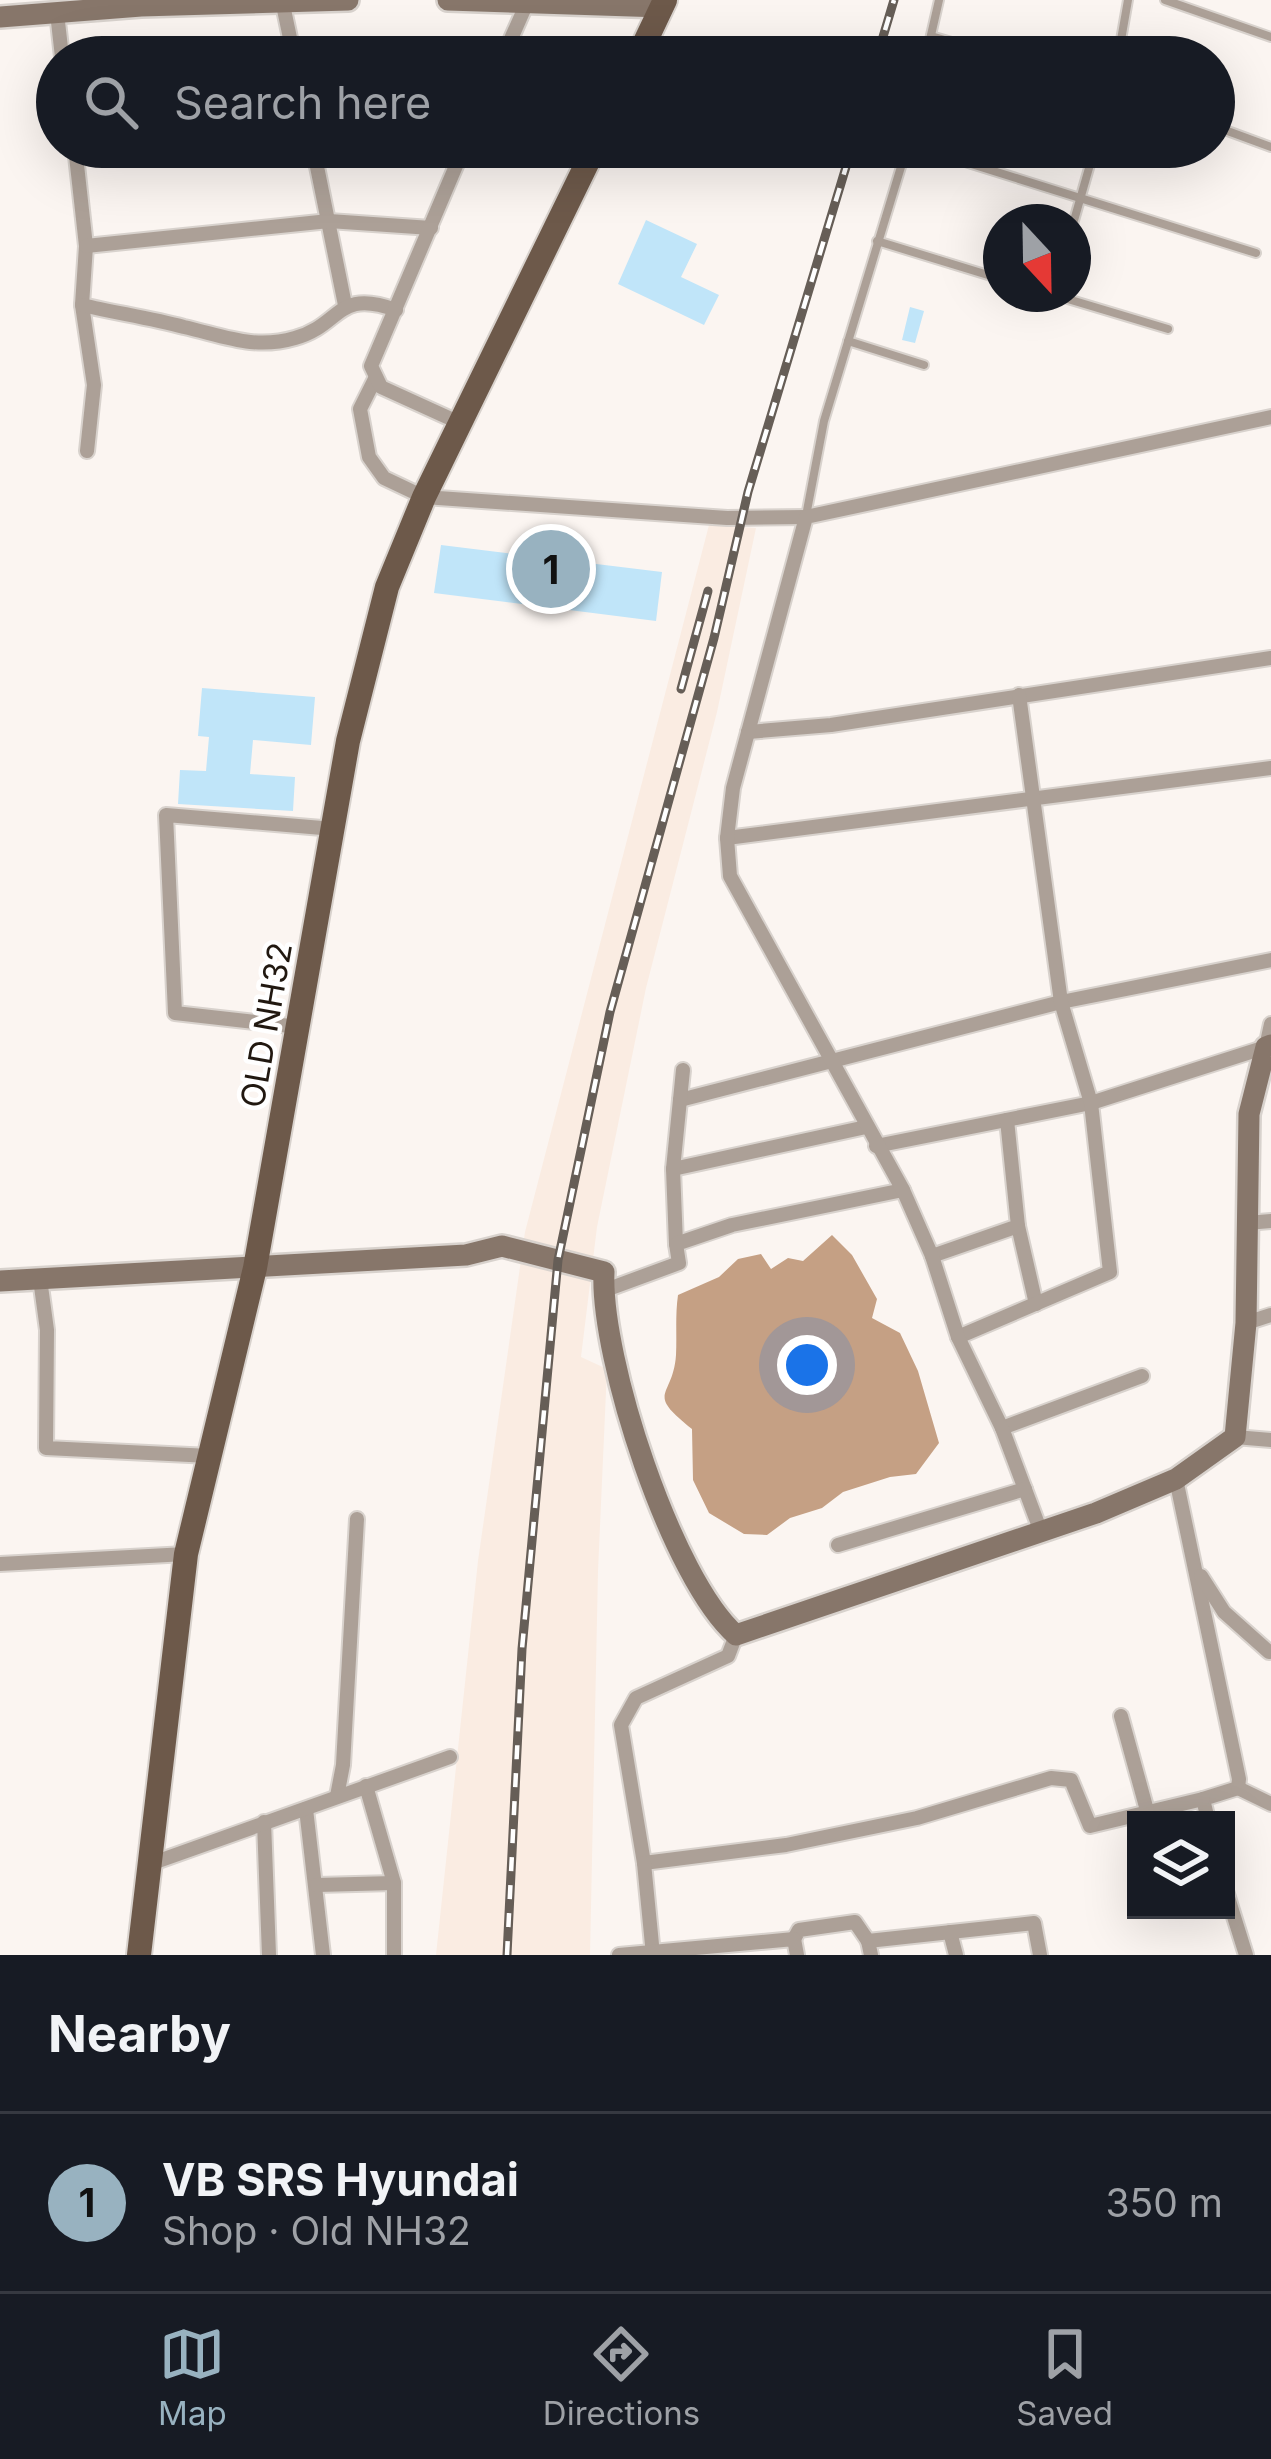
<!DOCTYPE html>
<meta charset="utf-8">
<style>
:root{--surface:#171b24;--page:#20242c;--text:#f1f3f6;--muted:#9ea1a6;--line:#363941;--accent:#98b2c0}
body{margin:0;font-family:Inter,sans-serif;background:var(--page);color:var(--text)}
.controls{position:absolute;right:36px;bottom:36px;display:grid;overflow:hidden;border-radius:0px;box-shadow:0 12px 48px #0002}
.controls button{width:108px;height:108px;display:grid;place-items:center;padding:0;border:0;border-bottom:3px solid var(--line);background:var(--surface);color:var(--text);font:60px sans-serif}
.compass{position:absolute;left:983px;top:204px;width:108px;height:108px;border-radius:50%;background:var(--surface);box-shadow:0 12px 48px #0002;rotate:158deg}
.you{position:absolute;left:807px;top:1365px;width:42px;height:42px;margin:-30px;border:9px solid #fff;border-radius:50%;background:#1a73e8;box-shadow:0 0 0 18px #1a73e833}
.badge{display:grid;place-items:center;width:78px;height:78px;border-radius:50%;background:var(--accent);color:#111;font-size:39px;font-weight:700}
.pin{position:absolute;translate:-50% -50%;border:6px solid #fff;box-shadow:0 3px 12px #0006}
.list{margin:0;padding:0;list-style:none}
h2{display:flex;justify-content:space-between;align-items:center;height:156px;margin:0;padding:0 48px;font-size:51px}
h2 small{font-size:39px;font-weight:400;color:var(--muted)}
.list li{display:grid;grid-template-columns:78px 1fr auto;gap:36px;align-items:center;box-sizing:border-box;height:180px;padding:0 48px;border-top:3px solid var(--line)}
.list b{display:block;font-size:45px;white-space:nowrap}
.list p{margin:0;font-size:39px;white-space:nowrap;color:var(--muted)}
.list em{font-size:39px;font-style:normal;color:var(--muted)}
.icon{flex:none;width:66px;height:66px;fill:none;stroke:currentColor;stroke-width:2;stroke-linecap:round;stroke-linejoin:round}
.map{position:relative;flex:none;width:1271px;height:1955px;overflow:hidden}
.search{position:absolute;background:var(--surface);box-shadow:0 12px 48px #0002;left:36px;right:36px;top:36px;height:132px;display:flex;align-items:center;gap:30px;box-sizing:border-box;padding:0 42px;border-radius:66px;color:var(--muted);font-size:45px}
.sheet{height:336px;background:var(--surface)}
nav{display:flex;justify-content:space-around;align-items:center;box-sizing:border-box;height:168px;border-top:3px solid var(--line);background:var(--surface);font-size:33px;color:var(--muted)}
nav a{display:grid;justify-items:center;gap:6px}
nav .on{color:var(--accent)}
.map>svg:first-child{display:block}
.built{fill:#faece2}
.water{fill:#c5a084}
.building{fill:#c0e5f9}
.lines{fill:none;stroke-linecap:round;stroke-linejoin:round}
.lane-casing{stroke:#d8d2cd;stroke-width:12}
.street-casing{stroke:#d8d2cd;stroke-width:18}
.secondary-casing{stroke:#d8d2cd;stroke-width:26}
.primary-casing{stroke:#d8d2cd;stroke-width:28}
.lane{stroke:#aca097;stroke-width:8}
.street{stroke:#aca097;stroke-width:14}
.secondary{stroke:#87766a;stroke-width:21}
.primary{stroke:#6d594a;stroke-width:24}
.rail-casing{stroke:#665e57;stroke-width:9}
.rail{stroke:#fff;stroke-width:4.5;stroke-dasharray:14;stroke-linecap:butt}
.labels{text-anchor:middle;stroke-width:9;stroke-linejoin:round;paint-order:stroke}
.street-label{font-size:33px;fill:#211810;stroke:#fff}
</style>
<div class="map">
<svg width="1271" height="1955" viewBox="0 0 1271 1955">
<rect width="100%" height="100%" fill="#fbf5f1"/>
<path class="built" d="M709,525l47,3 -39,184 -71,276 -49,239 -16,130 26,12 -9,202 -8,384h-154l42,-394 47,-329z"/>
<path class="water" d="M832,1235l20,20 25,44 -5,19 28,15 18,38 21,72 -23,31 -26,3 -47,15 -21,16 -32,10 -23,17 -23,-1 -35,-21 -16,-33 -1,-51c-48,-38 -19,-30 -16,-74 1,-21 -1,-39 2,-60l41,-18 19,-18 23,-5 10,15 17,-11 15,3z"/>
<g class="building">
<path d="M646,220l51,24 -16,33 38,18 -15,30 -86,-41z"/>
<path d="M910,307l14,4 -9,32 -13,-3z"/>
<path d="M441,545l221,27 -6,49 -222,-28z"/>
<path d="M202,688l113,9 -4,48 -58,-5 -3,34 45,3 -2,34 -115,-7 2,-34 26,1 3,-34 -11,-1z"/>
</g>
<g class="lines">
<g class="lane-casing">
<g id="lane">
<path d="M1165,0l106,37"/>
<path d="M931,36l72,21"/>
<path d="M926,57l13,-57"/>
<path d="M1118,57l10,-57"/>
<path d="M1214,126l57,21"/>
<path d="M917,147l339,106"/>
<path d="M1073,224l22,-77"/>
<path d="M877,241l124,38"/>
<path d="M1051,294l117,35"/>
<path d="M848,341l76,24"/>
<path d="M806,516l18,-95 83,-274"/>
</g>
</g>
<g class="street-casing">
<g id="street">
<path d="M282,0l12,57"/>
<path d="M57,13l5,44"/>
<path d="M503,57l23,-52"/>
<path d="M75,147l11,99 -4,59 12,80 -7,66"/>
<path d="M313,147l32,158"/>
<path d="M314,149l145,11"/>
<path d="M86,246l243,-25 102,7"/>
<path d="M82,305c34,8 68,13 102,22 40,9 70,23 111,11 47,-13 41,-50 101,-28"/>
<path d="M375,379l-15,30 9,48 15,21 40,19 303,21 79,-1"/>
<path d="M460,423l-79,-36 -10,-21 93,-219"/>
<path d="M748,732l83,-7 440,-67"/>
<path d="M727,838l544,-70"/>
<path d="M299,1027l-124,-14 -9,-198 168,14"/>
<path d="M680,1100l381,-98 210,-42"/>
<path d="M876,1146l215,-43 175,-56 5,-23"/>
<path d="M673,1169l193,-42"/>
<path d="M1247,1223l24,-2"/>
<path d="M1018,1226l18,78"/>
<path d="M676,1244l-3,-75 10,-99"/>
<path d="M932,1256l86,-30 -11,-106"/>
<path d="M40,1279l7,51 -1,118 164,8"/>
<path d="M603,1291l76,-28 -3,-19 56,-19 171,-35"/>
<path d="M1246,1323l25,-8"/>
<path d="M958,1337l152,-65 -19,-169 -30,-101 -42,-307"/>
<path d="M1002,1428l140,-52"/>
<path d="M1235,1437l36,3"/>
<path d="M1176,1479l63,300 -1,9 -35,11 5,21"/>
<path d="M1041,1532l-39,-104 -44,-91 -26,-81 -29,-66 -173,-314 -3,-38 6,-50 73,-271 465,-100"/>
<path d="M838,1545l187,-56"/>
<path d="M0,1564l186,-10"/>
<path d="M1201,1576l23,36 45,40"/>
<path d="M736,1635l-8,21 -92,42 -15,27 23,138 142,-18 131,-27 134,-40 20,2 19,46 113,-27"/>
<path d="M1121,1716l27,98"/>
<path d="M366,1786l28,97v72"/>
<path d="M1238,1788l33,16"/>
<path d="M337,1796l6,-31 14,-246"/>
<path d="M306,1809l17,146"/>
<path d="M264,1822l5,133"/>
<path d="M644,1863l9,92"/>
<path d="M150,1864l300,-107"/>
<path d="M317,1885l77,-2"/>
<path d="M1226,1891l20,64"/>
<path d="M950,1932l6,23"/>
<path d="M794,1939l5,-9 56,-8 13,19"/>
<path d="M619,1955l175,-16 3,16"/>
<path d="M871,1955l-3,-14 166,-18 6,32"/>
</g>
</g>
<g class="secondary-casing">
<g id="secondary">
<path d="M448,0l214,7"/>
<path d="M0,17l141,-11 207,-6"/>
<path d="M0,1281l466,-26 36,-9 102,26c-4,86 68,307 132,363l360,-122 80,-34 59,-42 11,-114 3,-209 17,-67 5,-2"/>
</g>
</g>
<g class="primary-casing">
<g id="primary">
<path d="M638,57l27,-57"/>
<path d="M139,1955l47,-401 69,-286 93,-527 39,-154 37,-90 171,-350"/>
</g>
</g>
<use href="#lane" class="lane"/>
<use href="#street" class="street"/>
<use href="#secondary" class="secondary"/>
<use href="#primary" class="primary"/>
<g class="rail-casing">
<g id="rail">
<path d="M877,57l17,-57"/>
<path d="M681,689l27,-98"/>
<path d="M507,1955l15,-306 36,-389 52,-248 104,-374 34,-146 104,-345"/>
</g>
</g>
<use href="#rail" class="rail"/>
</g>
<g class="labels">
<g class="street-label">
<text transform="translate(266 1025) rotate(-80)" y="12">OLD NH32</text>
</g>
</g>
</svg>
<div class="controls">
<button><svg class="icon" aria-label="layers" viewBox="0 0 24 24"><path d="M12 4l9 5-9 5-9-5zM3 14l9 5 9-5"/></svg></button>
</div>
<svg class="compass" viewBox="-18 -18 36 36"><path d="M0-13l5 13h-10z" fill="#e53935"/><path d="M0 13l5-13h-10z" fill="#9ea1a6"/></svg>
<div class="you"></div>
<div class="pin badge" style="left:551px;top:569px">1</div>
<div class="search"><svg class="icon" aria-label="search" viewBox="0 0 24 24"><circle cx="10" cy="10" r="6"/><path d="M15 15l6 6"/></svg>Search here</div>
</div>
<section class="sheet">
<h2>Nearby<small></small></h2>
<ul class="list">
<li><span class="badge">1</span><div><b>VB SRS Hyundai</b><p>Shop · Old NH32</p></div><em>350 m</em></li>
</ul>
</section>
<nav>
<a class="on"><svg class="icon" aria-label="map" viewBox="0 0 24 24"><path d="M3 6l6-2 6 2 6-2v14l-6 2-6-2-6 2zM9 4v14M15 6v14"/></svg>Map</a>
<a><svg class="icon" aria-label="directions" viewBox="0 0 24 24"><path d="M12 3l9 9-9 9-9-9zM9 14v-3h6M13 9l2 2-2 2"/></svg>Directions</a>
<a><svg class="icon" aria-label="saved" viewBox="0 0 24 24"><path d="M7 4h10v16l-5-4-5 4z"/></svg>Saved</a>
</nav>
